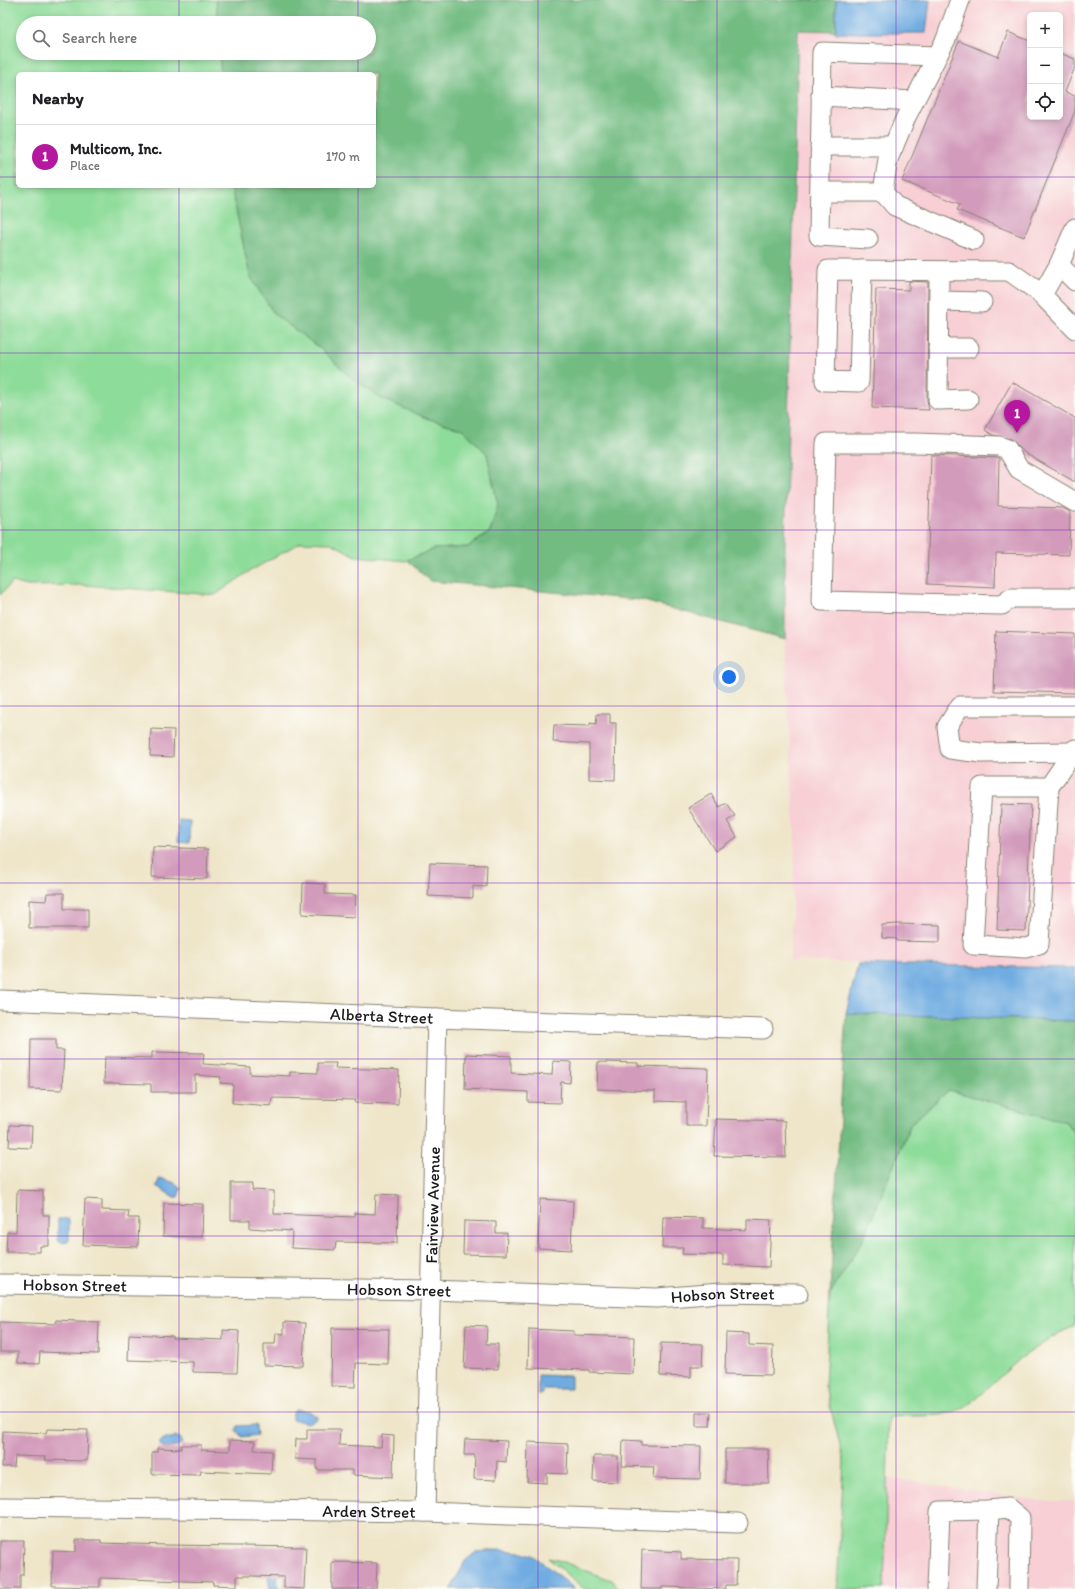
<!DOCTYPE html>
<meta charset="utf-8">
<style>
:root{--surface:#fff;--page:#f6f6f6;--text:#202124;--muted:#757577;--line:#e0e0e0;--accent:#b5179e}
body{margin:0;font-family:Itim,sans-serif;background:var(--page);color:var(--text)}
.controls{position:absolute;right:12px;top:12px;display:grid;overflow:hidden;border-radius:6px;box-shadow:0 2px 6px #0003}
.controls button{width:36px;height:36px;display:grid;place-items:center;padding:0;border:0;border-bottom:1px solid var(--line);background:var(--surface);color:var(--text);font:20px sans-serif}
.you{position:absolute;left:729px;top:677px;width:14px;height:14px;margin:-10px;border:3px solid #fff;border-radius:50%;background:#1a73e8;box-shadow:0 0 0 6px #1a73e833}
.badge{display:grid;place-items:center;width:26px;height:26px;border-radius:50%;background:var(--accent);color:#fff;font-size:13px;font-weight:700}
.pin{position:absolute;translate:-50% -33px;filter:drop-shadow(0 1px 2px #0008)}
.pin::after{content:'';position:absolute;top:21px;width:14px;height:12px;background:inherit;clip-path:polygon(0 0,100% 0,50% 100%)}
.list{margin:0;padding:0;list-style:none}
h2{display:flex;justify-content:space-between;align-items:center;height:52px;margin:0;padding:0 16px;font-size:17px}
h2 small{font-size:13px;font-weight:400;color:var(--muted)}
.list li{display:grid;grid-template-columns:26px 1fr auto;gap:12px;align-items:center;box-sizing:border-box;height:64px;padding:0 16px;border-top:1px solid var(--line)}
.list b{display:block;font-size:15px;white-space:nowrap}
.list p{margin:0;font-size:13px;white-space:nowrap;color:var(--muted)}
.list em{font-size:13px;font-style:normal;color:var(--muted)}
.icon{flex:none;width:22px;height:22px;fill:none;stroke:currentColor;stroke-width:2;stroke-linecap:round;stroke-linejoin:round}
.map{position:relative;flex:none;width:1075px;height:1589px;overflow:hidden}
.search{position:absolute;background:var(--surface);box-shadow:0 2px 6px #0003;left:16px;top:16px;width:360px;height:44px;display:flex;align-items:center;gap:10px;box-sizing:border-box;padding:0 14px;border-radius:22px;color:var(--muted);font-size:15px}
.panel{position:absolute;background:var(--surface);box-shadow:0 2px 6px #0003;left:16px;top:72px;width:360px;height:116px;border-radius:6px}
.map>svg:first-child{display:block}
.built{fill:#f7cfd4;fill-rule:evenodd}
.green{fill:#8edc9a;stroke:#557c5b}
.forest{fill:#72bc82;stroke:#476c4f}
.water{fill:#6face1;stroke:#46647e}
.building{fill:#d39bbb}
.lines{fill:none;stroke-linecap:round;stroke-linejoin:round}
.minor-casing{stroke:#868173;stroke-width:21}
.minor{stroke:#fff;stroke-width:19}
.grid{fill:none;stroke:#7b2cbf;stroke-width:1;stroke-opacity:0.55}
.labels{text-anchor:middle;stroke-width:4;stroke-linejoin:round;paint-order:stroke}
.street-label{font-size:17px;fill:#1c1c1c;stroke:#fdfcf7}
</style>
<div class="map">
<svg width="1075" height="1589" viewBox="0 0 1075 1589">
<rect width="100%" height="100%" fill="#fdfcf7"/>
<filter id="ink" filterUnits="userSpaceOnUse"><feTurbulence type="fractalNoise" baseFrequency=".025" numOctaves="2"/><feDisplacementMap in="SourceGraphic" scale="8" xChannelSelector="R" yChannelSelector="G"/><feConvolveMatrix kernelMatrix="1 2 1 2 8 2 1 2 1" color-interpolation-filters="sRGB"/></filter>
<filter id="wash" filterUnits="userSpaceOnUse"><feTurbulence type="fractalNoise" baseFrequency=".012" numOctaves="4" result="noise"/><feDisplacementMap in="SourceGraphic" scale="16" xChannelSelector="R" yChannelSelector="G"/><feGaussianBlur stdDeviation="0.9" result="paint"/><feColorMatrix in="noise" values="0 0 0 0 0 0 0 0 0 0 0 0 0 0 0 0 0 1.4 0 .05"/><feComposite in="paint" operator="in"/></filter>
<g filter="url(#wash)">
<rect width="100%" height="100%" fill="#efe6ca"/>
<g class="built">
<path d="M930,0h145v968l-285,-7 5,-125 -10,-183v-108l13,-516 38,2v2h90zM1030,15h30v102h-30z"/>
<path d="M887,1478l153,23h35v88h-191z"/>
</g>
<g class="green">
<path d="M0,0h216l2,23h-195v30h196l2,21h-203v112h213l19,90 99,100 77,42 37,11 24,25 11,51 -8,27 -22,15 -34,2 -28,12 -50,-5 -25,-13 -30,-1 -51,29 -35,24 -131,-10 -56,1 -16,-4 -12,13z"/>
<path d="M949,1090l117,32 9,13v191l-16,7 -38,25 -56,50 -24,7 -52,2 -5,172h-47l7,-128 -19,-75 5,-92 33,-54 48,-117z"/>
<path d="M548,1558l10,2 56,21 4,8h-34z"/>
</g>
<g class="forest">
<path d="M216,0h620v31l-38,-1 -13,515v94l-145,-39 -210,-19 -23,-21 27,-11 34,-2 22,-15 8,-27 -11,-51 -24,-25 -37,-11 -46,-20 -31,-22 -27,-26 -48,-36 -24,-38 -19,-90h143v-112h-153l-2,-21h150v-30h-151z"/>
<path d="M846,1013l229,8v114l-9,-13 -117,-32 -38,33 -48,117 -33,54z"/>
</g>
<g class="water">
<path d="M836,0h94l-4,33h-90z"/>
<path d="M179,820l11,1 -1,22 -11,-1z"/>
<path d="M858,964l217,4v53l-229,-8z"/>
<path d="M160,1178l15,5 6,5 -3,9h-4l-18,-11z"/>
<path d="M58,1219h11v21l-5,3 -6,-3z"/>
<path d="M538,1375l33,1v13h-28v5h-5z"/>
<path d="M296,1410l13,1 8,6v2l-10,4 -15,-4v-6z"/>
<path d="M256,1425l1,10 -15,2 -6,-7 2,-4z"/>
<path d="M175,1436l5,2 2,5 -5,4h-14l-3,-2v-4l3,-2h8z"/>
<path d="M498,1550l25,2 10,3 42,34h-124l14,-28 11,-9z"/>
<path d="M268,1577h10l-1,8 3,4h-10z"/>
</g>
<g id="blocks">
<g class="building">
<path d="M1008,32l22,9v76h30v-64l15,6v8l-10,25 10,4v15l-51,126 -67,-27 3,-6 -58,-23 57,-140 39,16z"/>
<path d="M909,281l19,1 -1,118 2,10 -57,-2 4,-119 33,1z"/>
<path d="M1012,382l63,36v64l-50,-29 -14,-14 -18,-4 -8,-5z"/>
<path d="M931,455l68,3 -1,48 65,2 7,4 -1,43 -73,-2 -1,34 -68,-3z"/>
<path d="M996,631l79,3v59l-81,-2z"/>
<path d="M597,714h13v9h6l-1,57 -26,-1v-35l-36,-2 1,-17 36,1v-3l6,1z"/>
<path d="M151,729l23,1 -1,27 -23,-1z"/>
<path d="M711,794l8,13 7,-4 9,13 -8,5 10,16 -22,14 -27,-43z"/>
<path d="M1001,804l30,1 -5,126 -29,-1z"/>
<path d="M153,847l55,2 -1,30 -55,-2z"/>
<path d="M430,863l57,2 -1,22 -13,-1v12l-45,-2z"/>
<path d="M303,883l22,1v10l31,1 -1,22 -53,-3z"/>
<path d="M47,893h17v16h24v19h-59v-28l17,1z"/>
<path d="M898,924l42,1v17l-43,-1v-2l-15,-1v-13z"/>
<path d="M31,1039h25v11h8l-2,40 -32,-1z"/>
<path d="M152,1052l52,1 -1,11 47,3v7l40,2v-4l28,1v-10h18l-1,5 64,2 -1,34 -43,-1 1,-3 -84,-2 -1,8 -39,-3 1,-19 -13,-1 1,-6 -26,-2v17h-44v-8l-47,-1 1,-26 47,1z"/>
<path d="M466,1054l45,2v17l41,2 1,-14 18,1 -1,21 -9,-1 -1,21 -32,-1v-10l-63,-3z"/>
<path d="M598,1062l40,1v3l70,2 -2,58h-20v-24l-31,-1v-10l-58,-2z"/>
<path d="M716,1119l69,2 1,36 -72,-1z"/>
<path d="M10,1125l22,1 -1,22 -22,-1z"/>
<path d="M231,1183h22l-1,7 22,1v23l80,3v-4l21,1 1,-20 22,1 -1,48 -61,-1 -1,8 -44,-2 1,-17 -42,-3v-8h-19z"/>
<path d="M17,1190l26,1v24h6v31h-9v6h-34l1,-20h9z"/>
<path d="M85,1199l17,1v10l27,1 -1,7h11l-1,29 -55,-2z"/>
<path d="M540,1199l33,2 -2,49 -33,-2z"/>
<path d="M164,1203l39,1 -1,33 -39,-1z"/>
<path d="M663,1217l40,1v10l44,2v-11l24,1 -2,47 -46,-2v-10l-41,-1 1,-6h-21z"/>
<path d="M464,1221l32,1v11h11l-1,22 -43,-1z"/>
<path d="M56,1320l43,2 -1,32 -58,-2 -1,12 -21,-1v-11h-18v-30l55,2z"/>
<path d="M284,1322l21,1 -2,43 -39,-1v-21h11l1,-11 8,1z"/>
<path d="M466,1325l21,1 -1,18h12v25l-34,-1z"/>
<path d="M332,1328l57,1 -1,35 -32,-1 -1,24 -24,-1z"/>
<path d="M529,1329l45,2v4l60,2 -1,37 -44,-2v-2l-61,-2z"/>
<path d="M223,1330l16,1 -2,42 -44,-1v-10l-65,-2 1,-26 44,2v2l50,2z"/>
<path d="M726,1333l23,1v11l24,1 -1,29 -47,-1z"/>
<path d="M661,1343l42,1 -1,22h-11v11l-31,-1z"/>
<path d="M696,1412h15l-1,14h-14z"/>
<path d="M47,1429l41,1 -1,31 -42,-1 1,-3 -31,-1 -1,11h-12l1,-36 43,2z"/>
<path d="M307,1429h33l-1,16 42,2 1,-12 12,1 -1,41 -40,-2v-5h-36v-10l-22,-1 1,-20h11z"/>
<path d="M465,1439l42,2 -1,21 -9,-1 -1,19 -22,-1 1,-24h-11z"/>
<path d="M230,1440l25,1 -1,9 18,1 -1,23 -70,-3 -1,4 -48,-1v-22h5v-4l24,1v-4h20v5l29,1z"/>
<path d="M623,1440l18,1v4l60,1 -1,33 -47,-1 1,-11 -32,-1z"/>
<path d="M528,1442l40,2 -1,30 -20,-1v10l-20,-1z"/>
<path d="M725,1449h43l1,34h-44z"/>
<path d="M594,1456h24l-1,26 -24,-1z"/>
<path d="M76,1540h25v3l66,2 139,2 -2,42 -20,-1v-11l-31,-1h-16v10l-24,-1v-3l-113,-4v9l-48,-1 1,-35 23,1z"/>
<path d="M0,1541h24l-1,34h-3v14h-20z"/>
<path d="M642,1550l39,2v7l56,1 -1,25h-10l-1,4 -63,-2v2h-21z"/>
<path d="M332,1562l45,1 -1,26h-44z"/>
</g>
</g>
</g>
<g filter="url(#ink)">
<use href="#blocks" fill-opacity="0" stroke="#868173" stroke-width="1"/>
<g class="lines">
<g class="minor-casing">
<g id="minor">
<path d="M960,0l-14,39 -40,78 -18,42 -5,33 12,14 79,34"/>
<path d="M821,96l93,5"/>
<path d="M820,146h74"/>
<path d="M820,192h63"/>
<path d="M868,239l-49,-3 3,-184 115,4"/>
<path d="M1059,265l16,16"/>
<path d="M862,270l-3,112 -34,-1 3,-111 181,1 30,21 36,37"/>
<path d="M939,271l-1,129 30,-1"/>
<path d="M1042,295l17,-30 16,-37"/>
<path d="M939,301l43,1"/>
<path d="M938,348h31"/>
<path d="M1075,502l-56,-33 -12,-20 -8,-3 -83,-3h-90l-4,158 180,4 9,-7h64"/>
<path d="M1073,752l-92,1 -31,-4 -3,-22 13,-21h115"/>
<path d="M1049,787h-67l-9,158 53,3 13,-4 10,-157 26,-38"/>
<path id="s1" d="M0,1000l437,18 326,11"/>
<path id="s2" d="M0,1284l431,6 226,8 63,-5 78,1"/>
<path id="s3" d="M0,1507l425,5 313,11"/>
<path d="M989,1510l19,-2 12,10 -1,71"/>
<path id="s4" d="M425,1512l12,-494"/>
<path d="M937,1589l3,-78 49,-1 -3,79"/>
</g>
</g>
<use href="#minor" class="minor"/>
</g>
</g>
<path class="grid" d="M179,0v23M358,0v23M538,0v1589M717,0v1589M896,0v1589M179,53v21M358,53v21M0,177h18M374,177h701M179,186v1403M358,186v1403M0,353h1075M0,530h1075M0,706h1075M0,883h1075M0,1059h1075M0,1236h1075M0,1412h1075"/>
<g class="labels">
<g class="street-label">
<text dy="6" stroke="none"><textPath href="#s1" startOffset="382">Alberta Street</textPath></text>
<text dy="6" stroke="none"><textPath href="#s4" startOffset="307">Fairview Avenue</textPath></text>
<text dy="6" stroke="none"><textPath href="#s2" startOffset="75">Hobson Street</textPath></text>
<text dy="6" stroke="none"><textPath href="#s2" startOffset="399">Hobson Street</textPath></text>
<text dy="6" stroke="none"><textPath href="#s2" startOffset="723">Hobson Street</textPath></text>
<text dy="6" stroke="none"><textPath href="#s3" startOffset="369">Arden Street</textPath></text>
</g>
</g>
</svg>
<div class="controls">
<button>+</button>
<button>−</button>
<button><svg class="icon" aria-label="locate" viewBox="0 0 24 24"><circle cx="12" cy="12" r="6"/><path d="M12 2v4M12 18v4M2 12h4M18 12h4"/></svg></button>
</div>
<div class="you"></div>
<div class="pin badge" style="left:1017px;top:433px">1</div>
<div class="search"><svg class="icon" aria-label="search" viewBox="0 0 24 24"><circle cx="10" cy="10" r="6"/><path d="M15 15l6 6"/></svg>Search here</div>
<section class="panel">
<h2>Nearby<small></small></h2>
<ul class="list">
<li><span class="badge">1</span><div><b>Multicom, Inc.</b><p>Place</p></div><em>170 m</em></li>
</ul>
</section>
</div>
